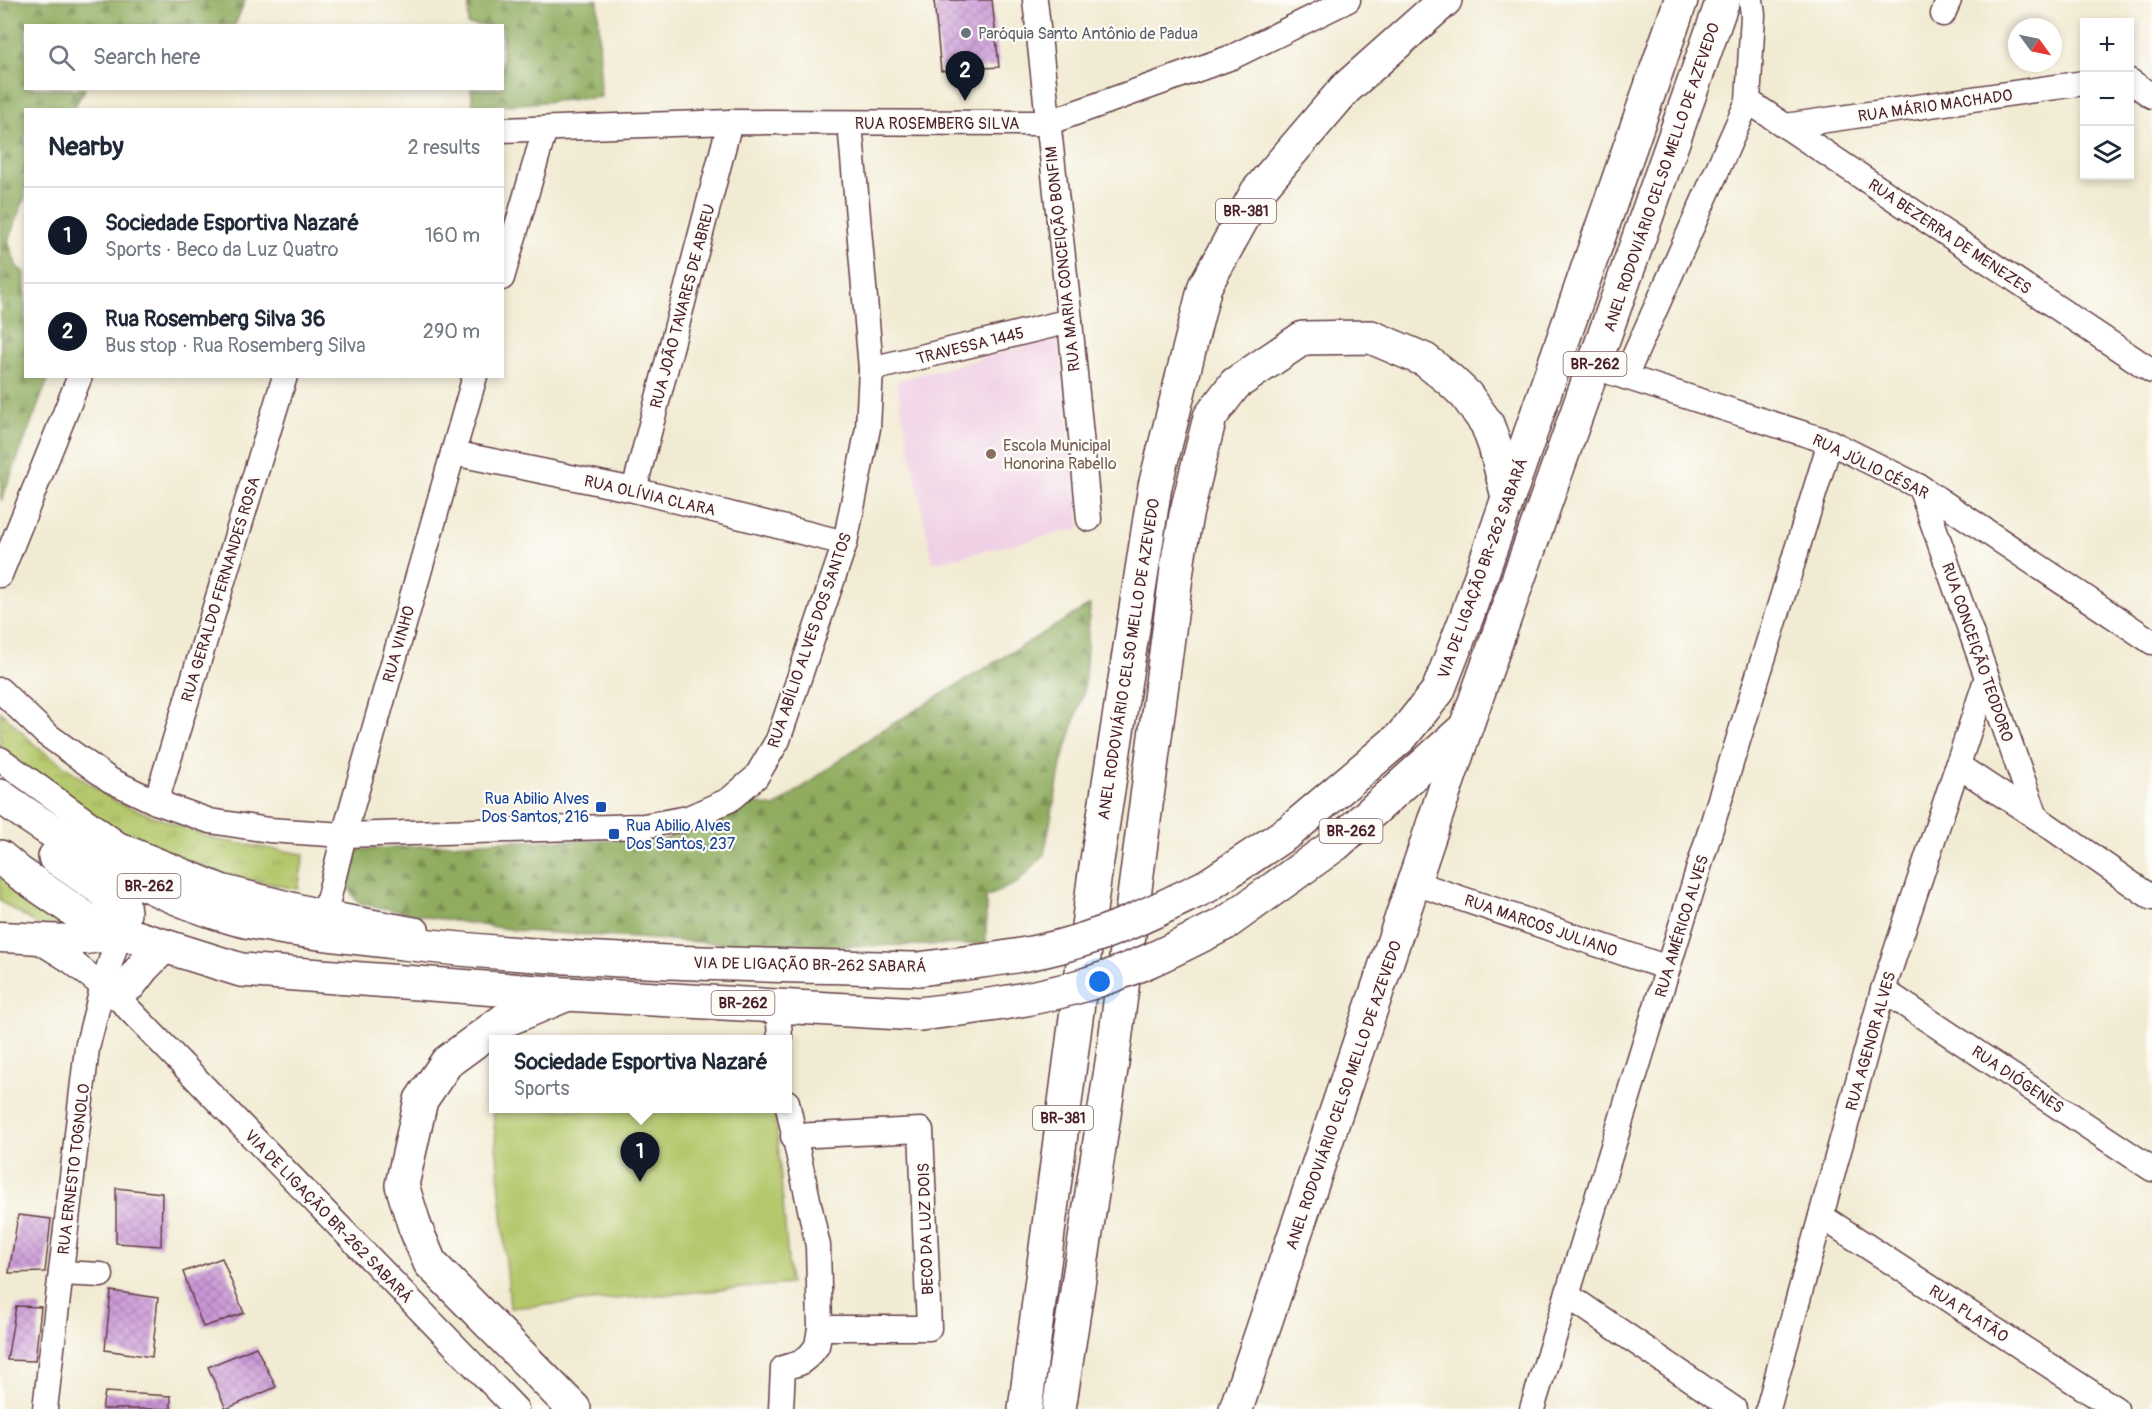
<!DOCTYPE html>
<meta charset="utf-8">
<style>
:root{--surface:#fff;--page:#f2f2f3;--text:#1f2937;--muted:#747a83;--line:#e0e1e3;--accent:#111827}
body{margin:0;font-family:Pangolin,sans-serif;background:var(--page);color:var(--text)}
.controls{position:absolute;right:18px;top:18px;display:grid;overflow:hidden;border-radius:0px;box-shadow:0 3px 9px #0003}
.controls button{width:54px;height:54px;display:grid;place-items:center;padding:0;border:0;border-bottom:2px solid var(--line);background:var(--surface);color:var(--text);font:30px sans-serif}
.compass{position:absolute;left:2008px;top:18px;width:54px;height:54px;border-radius:50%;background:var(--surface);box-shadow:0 3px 9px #0003;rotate:123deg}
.you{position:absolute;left:1100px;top:982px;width:21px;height:21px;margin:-15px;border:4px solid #fff;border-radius:50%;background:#1a73e8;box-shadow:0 0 0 9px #1a73e833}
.badge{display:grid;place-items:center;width:39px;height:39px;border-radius:50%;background:var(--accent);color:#fff;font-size:20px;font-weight:700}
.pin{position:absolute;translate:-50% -50px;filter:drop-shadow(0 2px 3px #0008)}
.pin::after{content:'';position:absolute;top:32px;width:21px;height:18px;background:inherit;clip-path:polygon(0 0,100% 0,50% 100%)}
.popup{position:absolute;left:489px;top:1035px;width:303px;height:78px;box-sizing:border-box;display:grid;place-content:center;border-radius:0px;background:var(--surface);filter:drop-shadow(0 2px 4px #0005);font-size:20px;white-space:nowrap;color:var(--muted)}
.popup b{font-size:22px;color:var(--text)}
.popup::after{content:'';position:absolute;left:50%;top:100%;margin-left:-12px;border:12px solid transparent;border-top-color:var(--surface)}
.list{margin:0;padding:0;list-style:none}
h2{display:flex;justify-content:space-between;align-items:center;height:78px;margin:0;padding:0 24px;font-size:26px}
h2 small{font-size:20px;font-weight:400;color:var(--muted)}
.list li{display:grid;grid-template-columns:39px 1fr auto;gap:18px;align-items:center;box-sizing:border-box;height:96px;padding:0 24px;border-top:2px solid var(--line)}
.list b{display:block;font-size:22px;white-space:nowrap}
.list p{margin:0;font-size:20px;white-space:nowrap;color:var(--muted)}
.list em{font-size:20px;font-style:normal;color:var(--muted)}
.icon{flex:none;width:33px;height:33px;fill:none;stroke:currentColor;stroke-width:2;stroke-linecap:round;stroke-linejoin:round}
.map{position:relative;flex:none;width:2152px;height:1409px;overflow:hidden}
.search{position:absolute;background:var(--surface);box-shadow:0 3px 9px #0003;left:24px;top:24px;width:480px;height:66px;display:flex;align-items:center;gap:15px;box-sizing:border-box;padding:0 21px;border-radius:0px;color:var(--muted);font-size:22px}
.panel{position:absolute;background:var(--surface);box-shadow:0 3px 9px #0003;left:24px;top:108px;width:480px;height:270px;border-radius:0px}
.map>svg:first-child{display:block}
.built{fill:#f0d0e5}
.grass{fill:url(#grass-tufts);stroke:#7f734b;stroke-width:1.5}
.forest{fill:url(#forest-firs);stroke:#6c6645;stroke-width:1.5}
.pitch{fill:#b4c76b;stroke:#7f734b;stroke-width:1.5}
.building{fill:url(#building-cross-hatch)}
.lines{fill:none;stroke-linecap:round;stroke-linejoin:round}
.minor-casing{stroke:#633e44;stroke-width:27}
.tertiary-casing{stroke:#633e44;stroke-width:33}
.trunk-casing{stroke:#633e44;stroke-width:36}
.motorway-casing{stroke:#633e44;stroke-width:36}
.minor{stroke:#fff;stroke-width:24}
.tertiary{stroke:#fff;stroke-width:30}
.trunk{stroke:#fff;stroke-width:33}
.motorway{stroke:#fff;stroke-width:33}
.trunk-bridge-casing{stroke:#633e44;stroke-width:36;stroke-linecap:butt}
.trunk-bridge{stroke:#fff;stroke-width:33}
.worship-dot{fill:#6b7280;stroke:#fdfcf7;stroke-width:2}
.education-dot{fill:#8d6e63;stroke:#fdfcf7;stroke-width:2}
.transit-dot{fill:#1a4fb4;stroke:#fdfcf7;stroke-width:2}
.labels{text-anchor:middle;stroke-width:4.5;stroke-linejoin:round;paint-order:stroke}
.shield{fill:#fdfcf7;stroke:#806168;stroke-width:1.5}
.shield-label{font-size:15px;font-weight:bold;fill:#4a1f2b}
.worship-label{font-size:16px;fill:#5b616d;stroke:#fdfcf7;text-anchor:start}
.street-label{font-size:16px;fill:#4a1f2b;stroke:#fdfcf7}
.education-label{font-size:16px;fill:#785e54;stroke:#fdfcf7;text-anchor:start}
.transit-label{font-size:16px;fill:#164399;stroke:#fdfcf7;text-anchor:end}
</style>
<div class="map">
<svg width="2152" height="1409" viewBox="0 0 2152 1409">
<defs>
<pattern id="grass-tufts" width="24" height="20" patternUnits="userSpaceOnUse" patternTransform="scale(1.5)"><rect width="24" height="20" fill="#b4c76b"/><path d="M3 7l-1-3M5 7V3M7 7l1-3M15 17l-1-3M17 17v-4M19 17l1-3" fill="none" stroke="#9caa5d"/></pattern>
<pattern id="forest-firs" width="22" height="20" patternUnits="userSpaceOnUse" patternTransform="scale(1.5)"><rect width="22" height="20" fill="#8fac5f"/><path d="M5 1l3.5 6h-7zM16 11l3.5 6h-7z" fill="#778b4f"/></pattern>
<pattern id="building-cross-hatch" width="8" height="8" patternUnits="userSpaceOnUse" patternTransform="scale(1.5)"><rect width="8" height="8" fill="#cb99d8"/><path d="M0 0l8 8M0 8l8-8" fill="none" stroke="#a77caf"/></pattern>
</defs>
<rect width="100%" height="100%" fill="#fdfcf7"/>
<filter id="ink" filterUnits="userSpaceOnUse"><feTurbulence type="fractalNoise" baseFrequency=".0167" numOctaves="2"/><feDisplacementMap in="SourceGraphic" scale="12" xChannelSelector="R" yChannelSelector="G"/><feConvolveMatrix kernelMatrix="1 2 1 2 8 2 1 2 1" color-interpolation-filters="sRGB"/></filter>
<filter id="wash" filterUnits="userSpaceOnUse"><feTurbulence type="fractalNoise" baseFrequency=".008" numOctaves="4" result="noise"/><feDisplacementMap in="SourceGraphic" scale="24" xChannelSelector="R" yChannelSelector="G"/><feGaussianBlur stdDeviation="1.35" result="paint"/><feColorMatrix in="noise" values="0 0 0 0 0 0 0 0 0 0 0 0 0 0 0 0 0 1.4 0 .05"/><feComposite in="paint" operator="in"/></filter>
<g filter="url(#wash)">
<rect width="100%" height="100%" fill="#f2ebd3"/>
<path class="built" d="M1058,338l22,190 -147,35 -37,-182z"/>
<g class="grass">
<path d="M0,711l37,36 79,55 101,38 87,14 -6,35 -75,-14 -101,-39 -122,-86z"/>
<path d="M0,863l96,66 -56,-3 -40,-25z"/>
</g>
<g class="forest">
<path d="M0,0h245l-10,25 -209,1v62l59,1 -12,20 -47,1 -1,87 -17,44 9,26 8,6 1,103 23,1 -48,124z"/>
<path d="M469,0h129l3,97 -80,7 -48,2 -2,-17 31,-1v-62l-34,-1z"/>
<path d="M1090,605l-6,85 -22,71 -18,94 -27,28 -31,14v47l-206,3 -258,-16 -88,-13 -76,-15 -17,-28 16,-25 141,-9 165,-1 79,-39 33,6 101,-73z"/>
</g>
<path class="pitch" d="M493,1109h282l15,175 -280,24z"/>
<g id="blocks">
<g class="building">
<path d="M934,0h58l7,67 -58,4z"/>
<path d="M116,1188l46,5 -1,53 -45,-3z"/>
<path d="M18,1215l33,4 -6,53 -36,1z"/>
<path d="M222,1258l22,55 -41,14 -20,-55z"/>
<path d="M111,1291l47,7 -6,59 -47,-7z"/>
<path d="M16,1306l25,1 -6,54 -28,-1z"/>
<path d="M256,1347l20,40 -50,22 -18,-42z"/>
<path d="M105,1392l66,4v13h-69z"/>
</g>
</g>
</g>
<g filter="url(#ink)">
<use href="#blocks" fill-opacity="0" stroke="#633e44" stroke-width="1.5"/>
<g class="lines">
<g class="minor-casing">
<g id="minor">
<path d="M1035,0l35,321 19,198"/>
<path d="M1943,14l6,-14"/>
<path d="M2130,81l22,15"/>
<path d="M1748,101l404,270"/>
<path d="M1785,126l299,-43"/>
<path d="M502,130l228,-8 317,1 185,-66 116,-57"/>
<path d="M502,278l43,-149"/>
<path d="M1594,367l236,75 90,45 232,155"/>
<path d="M871,369l199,-48"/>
<path d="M1625,377l123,-276 5,-86 -2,-15"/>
<path d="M453,453l181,37 211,53"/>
<path d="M1920,487l116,330 116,81"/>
<path d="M634,490l96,-368"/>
<path d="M0,575l80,-199"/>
<path d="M0,690l46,44 64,46 46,22 54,19 59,9 75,5 300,-9 44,-8 41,-18 27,-23 22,-37 67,-197 23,-115 3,-59 -21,-246"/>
<path d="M0,759l118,85 105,43 102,26 92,17"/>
<path d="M1957,765l79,52"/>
<path d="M156,802l129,-426"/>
<path d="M1415,883l253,85"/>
<path d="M325,913l19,-78 131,-459"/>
<path d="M34,938l37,23 49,39 396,409"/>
<path d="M1883,990l269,179"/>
<path d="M778,1005l2,35"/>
<path d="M793,1136l128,-6 8,198h-109"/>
<path d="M1821,1216l295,193"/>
<path d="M61,1273l40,2"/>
<path d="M1567,1295l167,114"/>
<path d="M45,1409l42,-361 16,-63 17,-53"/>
<path d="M781,1409l2,-41 17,-5 10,-8 7,-9 3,-18 -2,-82 -31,-144"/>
<path d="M1532,1409l298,-967"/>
<path d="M1768,1409l115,-419 104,-313"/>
</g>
</g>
<g class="tertiary-casing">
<path id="tertiary" d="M0,937c40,1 82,8 120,-5"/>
</g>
<g class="trunk-casing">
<g id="trunk">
<path d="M0,796c73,52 150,98 237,123 14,4 28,5 42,8 41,7 82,11 124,16 171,20 344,21 516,26"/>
<path d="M0,857l18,15 67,46 35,14 121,38 325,24 353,20"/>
<path d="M55,857l68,47 1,9 -4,19"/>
<path d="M1207,886l83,-55 111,-94 37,-46 29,-75 214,-616"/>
<path d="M1226,923l110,-79 128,-115"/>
<path d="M130,984l13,-17 21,-21"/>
<path d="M563,996l-60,25 -56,41 -26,38 -19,85 13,42 15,36 144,146"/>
<path d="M1025,1409l69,-529 61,-394 50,-200 52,-94 88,-103 100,-89"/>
<path d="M1059,1409l54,-353 66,-502 7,-39 24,-98 25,-33 68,-46 68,-1 54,23 24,19 17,16 21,29 8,22 13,51"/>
<path d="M1236,1409l230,-682"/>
</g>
</g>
<g class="motorway-casing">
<path id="motorway" d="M1466,727l257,-727"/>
</g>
<use href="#minor" class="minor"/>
<use href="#tertiary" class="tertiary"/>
<use href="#trunk" class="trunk"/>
<use href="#motorway" class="motorway"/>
<g class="trunk-bridge-casing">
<g id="trunk-bridge">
<path d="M919,969c51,-7 104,-11 153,-26 47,-13 91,-36 135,-57"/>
<path d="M919,1014c51,-6 104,-12 154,-26 54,-14 104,-40 153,-65"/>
</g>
</g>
<use href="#trunk-bridge" class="trunk-bridge"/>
</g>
</g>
<circle class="worship-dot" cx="966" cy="33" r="6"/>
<circle class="education-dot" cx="991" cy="454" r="6"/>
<g class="transit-dot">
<rect x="595" y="801" width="12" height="12" rx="3"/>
<rect x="608" y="828" width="12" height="12" rx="3"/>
</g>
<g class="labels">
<g class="shield">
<rect x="1216" y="199" width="60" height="24" rx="4.5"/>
<rect x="1563.5" y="352" width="63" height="24" rx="4.5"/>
<rect x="1319.5" y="819" width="63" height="24" rx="4.5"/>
<rect x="117.5" y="874" width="63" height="24" rx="4.5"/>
<rect x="711.5" y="991" width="63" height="24" rx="4.5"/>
<rect x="1033" y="1106" width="60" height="24" rx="4.5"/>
</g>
<g class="shield-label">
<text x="1246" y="216">BR-381</text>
<text x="1595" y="369">BR-262</text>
<text x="1351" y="836">BR-262</text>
<text x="149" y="891">BR-262</text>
<text x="743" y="1008">BR-262</text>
<text x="1063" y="1123">BR-381</text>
</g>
<g class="worship-label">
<text x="978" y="39">Paróquia Santo Antônio de Padua</text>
</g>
<g class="street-label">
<text transform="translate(1935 105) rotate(-8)" y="6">RUA MÁRIO MACHADO</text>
<text x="937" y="129">RUA ROSEMBERG SILVA</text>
<text transform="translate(1661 177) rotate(-71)" y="6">ANEL RODOVIÁRIO CELSO MELLO DE AZEVEDO</text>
<text transform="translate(1950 236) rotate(34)" y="6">RUA BEZERRA DE MENEZES</text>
<text transform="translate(1062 259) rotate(-96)" y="6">RUA MARIA CONCEIÇÃO BONFIM</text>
<text transform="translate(682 306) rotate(-75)" y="6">RUA JOÃO TAVARES DE ABREU</text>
<text transform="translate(970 345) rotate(-14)" y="6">TRAVESSA 1445</text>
<text transform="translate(1871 466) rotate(26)" y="6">RUA JÚLIO CÉSAR</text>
<text transform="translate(650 495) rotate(13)" y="6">RUA OLÍVIA CLARA</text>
<text transform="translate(1482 568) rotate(-70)" y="6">VIA DE LIGAÇÃO BR-262 SABARÁ</text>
<text transform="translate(220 589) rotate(-73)" y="6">RUA GERALDO FERNANDES ROSA</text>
<text transform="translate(809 640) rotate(-71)" y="6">RUA ABÍLIO ALVES DOS SANTOS</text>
<text transform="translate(398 644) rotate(-74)" y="6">RUA VINHO</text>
<text transform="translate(1978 652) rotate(71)" y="6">RUA CONCEIÇÃO TEODORO</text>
<text transform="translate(1128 659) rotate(-81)" y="6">ANEL RODOVIÁRIO CELSO MELLO DE AZEVEDO</text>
<text transform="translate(1541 925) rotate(19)" y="6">RUA MARCOS JULIANO</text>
<text transform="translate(1681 926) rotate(-73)" y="6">RUA AMÉRICO ALVES</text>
<text transform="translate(810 964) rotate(1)" y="6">VIA DE LIGAÇÃO BR-262 SABARÁ</text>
<text transform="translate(1870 1041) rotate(-74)" y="6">RUA AGENOR ALVES</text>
<text transform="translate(2018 1079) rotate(34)" y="6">RUA DIÓGENES</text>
<text transform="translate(1343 1095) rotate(-71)" y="6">ANEL RODOVIÁRIO CELSO MELLO DE AZEVEDO</text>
<text transform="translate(73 1169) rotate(-83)" y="6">RUA ERNESTO TOGNOLO</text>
<text transform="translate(329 1216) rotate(46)" y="6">VIA DE LIGAÇÃO BR-262 SABARÁ</text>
<text transform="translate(925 1229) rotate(-92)" y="6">BECO DA LUZ DOIS</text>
<text transform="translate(1969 1313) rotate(33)" y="6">RUA PLATÃO</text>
</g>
<g class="education-label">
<text x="1003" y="451">Escola Municipal<tspan x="1003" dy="18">Honorina Rabello</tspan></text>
</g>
<g class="transit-label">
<text x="589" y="804">Rua Abilio Alves<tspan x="589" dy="18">Dos Santos, 216</tspan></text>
<text x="626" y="831" text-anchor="start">Rua Abilio Alves<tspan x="626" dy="18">Dos Santos, 237</tspan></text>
</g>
</g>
</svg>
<div class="controls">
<button>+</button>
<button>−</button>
<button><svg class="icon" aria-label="layers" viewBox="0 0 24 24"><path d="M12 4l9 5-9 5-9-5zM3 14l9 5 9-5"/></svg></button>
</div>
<svg class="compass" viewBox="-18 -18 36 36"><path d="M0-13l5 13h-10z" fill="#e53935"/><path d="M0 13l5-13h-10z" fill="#747a83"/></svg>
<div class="you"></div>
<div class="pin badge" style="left:640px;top:1182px">1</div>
<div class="popup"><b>Sociedade Esportiva Nazaré</b>Sports</div>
<div class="pin badge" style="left:965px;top:101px">2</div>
<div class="search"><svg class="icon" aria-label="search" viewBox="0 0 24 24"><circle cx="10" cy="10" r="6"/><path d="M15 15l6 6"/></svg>Search here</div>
<section class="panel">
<h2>Nearby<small>2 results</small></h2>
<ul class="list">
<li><span class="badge">1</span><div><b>Sociedade Esportiva Nazaré</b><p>Sports · Beco da Luz Quatro</p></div><em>160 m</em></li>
<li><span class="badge">2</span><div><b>Rua Rosemberg Silva 36</b><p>Bus stop · Rua Rosemberg Silva</p></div><em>290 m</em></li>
</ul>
</section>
</div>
